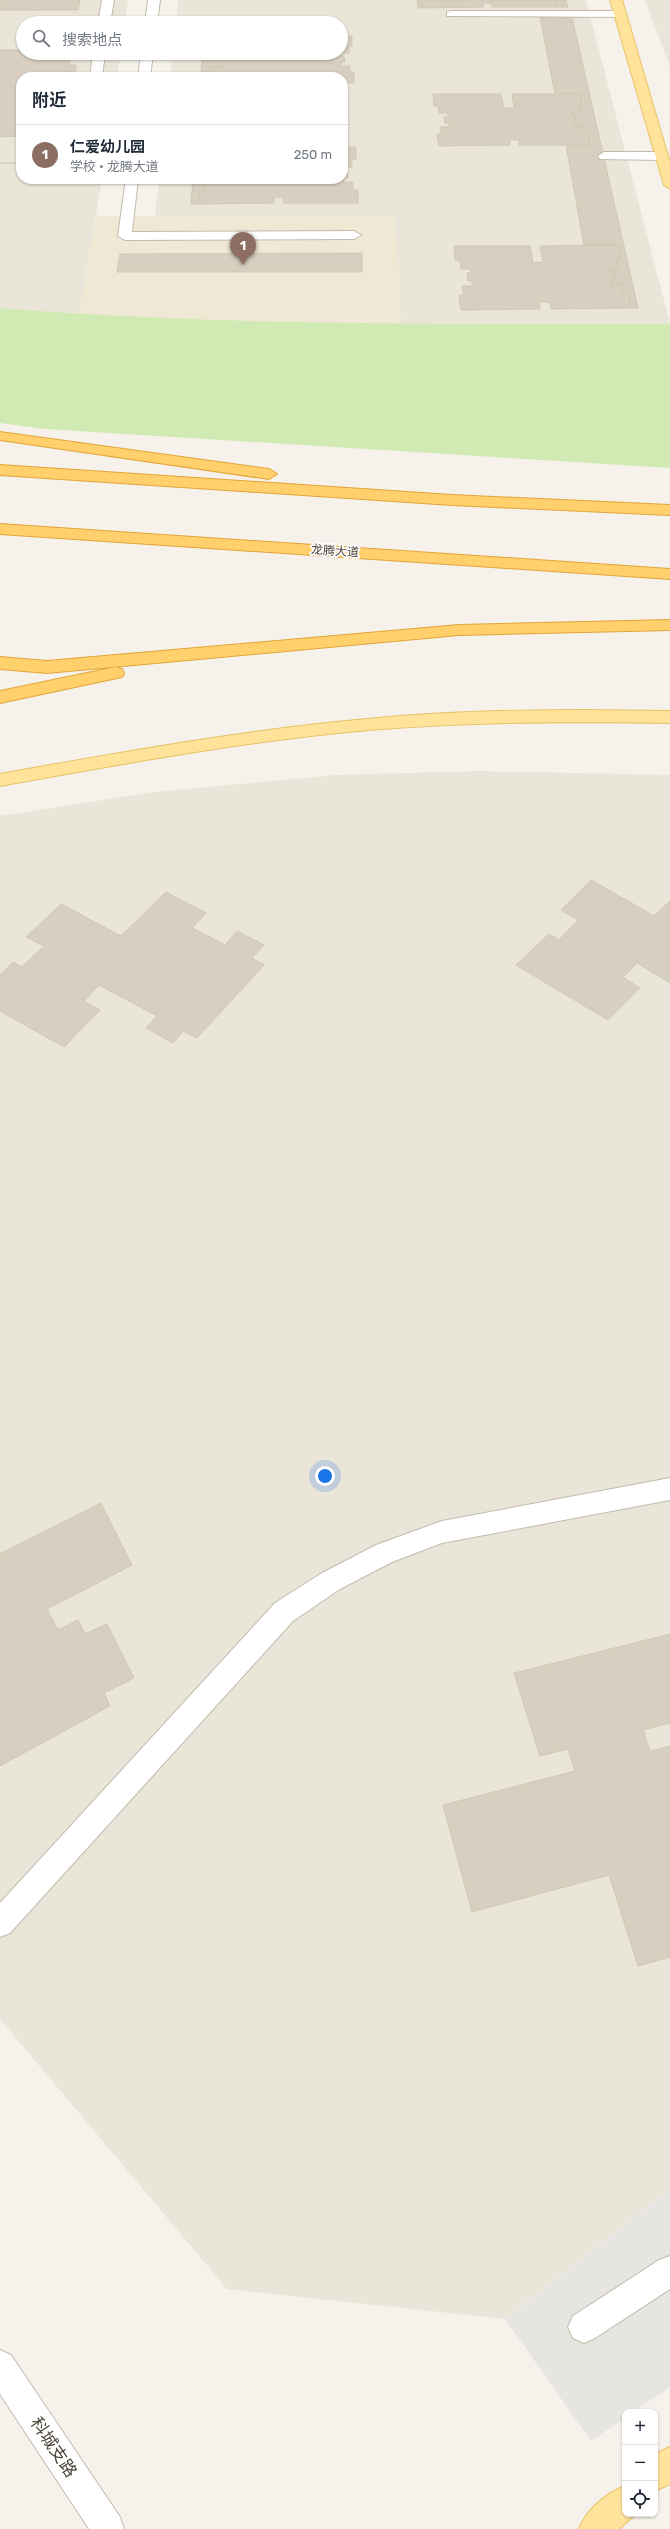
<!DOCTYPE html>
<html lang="zh">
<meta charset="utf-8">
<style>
:root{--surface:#fff;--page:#f2f2f3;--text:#1f2937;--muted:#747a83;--line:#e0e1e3;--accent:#ff3e19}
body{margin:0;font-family:Rubik,"Noto Sans SC",sans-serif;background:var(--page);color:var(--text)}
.controls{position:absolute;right:12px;bottom:12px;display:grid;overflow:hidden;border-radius:8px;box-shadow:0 1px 3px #0004}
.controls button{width:36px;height:36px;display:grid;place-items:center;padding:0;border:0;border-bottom:1px solid var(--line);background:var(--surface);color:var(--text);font:20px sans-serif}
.you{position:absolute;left:325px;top:1476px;width:14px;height:14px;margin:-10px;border:3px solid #fff;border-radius:50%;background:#1a73e8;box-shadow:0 0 0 6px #1a73e833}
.badge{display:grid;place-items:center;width:26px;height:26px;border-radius:50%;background:var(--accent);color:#fff;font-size:13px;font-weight:700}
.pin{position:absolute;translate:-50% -33px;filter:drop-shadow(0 1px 2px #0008)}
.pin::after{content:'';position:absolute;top:21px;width:14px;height:12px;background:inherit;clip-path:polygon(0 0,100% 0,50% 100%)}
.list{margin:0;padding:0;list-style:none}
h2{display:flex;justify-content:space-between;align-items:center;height:52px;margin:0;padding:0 16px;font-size:17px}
h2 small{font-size:13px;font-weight:400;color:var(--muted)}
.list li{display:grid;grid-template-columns:26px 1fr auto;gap:12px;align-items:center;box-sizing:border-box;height:60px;padding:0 16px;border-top:1px solid var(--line)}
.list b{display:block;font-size:15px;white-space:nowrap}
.list p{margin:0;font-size:13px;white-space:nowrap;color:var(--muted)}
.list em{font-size:13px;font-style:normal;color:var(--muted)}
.icon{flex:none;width:22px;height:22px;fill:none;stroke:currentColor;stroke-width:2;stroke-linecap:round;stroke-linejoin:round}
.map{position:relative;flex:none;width:670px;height:2529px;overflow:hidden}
.search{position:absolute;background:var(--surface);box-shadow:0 1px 3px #0004;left:16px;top:16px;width:332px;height:44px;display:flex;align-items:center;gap:10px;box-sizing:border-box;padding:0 14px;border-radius:22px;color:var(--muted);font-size:15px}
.panel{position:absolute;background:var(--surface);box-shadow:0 1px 3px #0004;left:16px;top:72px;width:332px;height:112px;border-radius:16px}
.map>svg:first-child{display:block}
.residential{fill:#eae5d9}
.education{fill:#efe8d5}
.green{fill:#d1eab3}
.parking{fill:#e7e5e2}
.building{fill:#d8cfc0;stroke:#d3c7b3}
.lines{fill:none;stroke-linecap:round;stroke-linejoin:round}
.minor-casing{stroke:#c2bbad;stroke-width:2}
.major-casing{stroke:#e7c267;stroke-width:2}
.highway-casing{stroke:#e2a539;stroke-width:2}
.path{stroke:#c4b79e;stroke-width:1.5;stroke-dasharray:1 1;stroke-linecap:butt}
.minor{fill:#fff;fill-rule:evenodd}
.major{fill:#ffe39a;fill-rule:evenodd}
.highway{fill:#ffd06c;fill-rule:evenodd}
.labels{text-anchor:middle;stroke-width:3.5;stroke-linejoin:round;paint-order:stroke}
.far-street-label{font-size:12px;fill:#4a4338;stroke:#fff}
.near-street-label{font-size:17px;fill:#4a4338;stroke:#fff}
</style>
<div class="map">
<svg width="670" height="2529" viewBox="0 0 670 2529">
<rect width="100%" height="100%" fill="#f6f2eb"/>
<g class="residential">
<path d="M0,0h128l-3,23h-102v30h98l-4,24h-96v102h81l-23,136 -79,-7z"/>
<path d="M178,0h408l84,324 -269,1 -6,-109h-240l4,-37h184v-102h-173l2,-24h169v-30h-165z"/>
<path d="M645,0h25v67z"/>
<path d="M479,771l191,4v1414l-165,130 -278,-30 -227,-270v-1203l154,-24 182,-17z"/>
</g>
<path class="education" d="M96,216h299l6,109 -118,-1 -204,-9z"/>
<path class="green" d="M0,308c224,18 445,16 670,16v144l-626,-39 -44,-6z"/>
<path class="parking" d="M670,2189v198l-37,25h-8v6l-34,23 -86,-122z"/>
<g class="building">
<path d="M0,0h80l-2,10h-78z"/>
<path d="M417,0h138l1,7h-64l-1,-4h-8v4l-65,1z"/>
<path d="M555,0h11l2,7h-12z"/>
<path d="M540,17h32l66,291h-7l-3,-15h-4l-2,-9h-10l-1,-4h4l-2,-8h-4l-1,-4h10l-2,-9h5l-4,-14h-33l-18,-100h24l-2,-12h-4l-1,-7h-9l-1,-4h4l-6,-10h9l-2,-7h4l-2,-11h-25z"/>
<path d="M341,36h11v10h-3v7h-8z"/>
<path d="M0,50h23v3h55v6h-8l-1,6h7l-1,7h-7l-1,5h-46v59l-21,1z"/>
<path d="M202,53l20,1v3h-4v6h3v4h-8l-1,6h-3l-1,4h-7z"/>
<path d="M214,53h127v3h3l1,6h-4v4h9v6h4v11h-11v-6h-135l1,-4h3l1,-6h8v-4h-3v-6h4v-3z"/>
<path d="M433,94h68l3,14h10l-2,-14h68l2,11h-4l2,7h-9l6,10h-4l1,4h9l1,7h4l2,12h-71v-5h-10l1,5 -71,1 -2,-12h4l-1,-7h9l-1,-4h-3l-1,-6h4v-4h-9l-1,-7h-4z"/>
<path d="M343,147h13v12h-4v8h-9v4h4l1,7h-4v4h9v8h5v13h-74l-1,-6h-9v6l-75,1 1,-13h4v-8h10v-4h129z"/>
<path d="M193,179h21v4h-10v8h-4l-1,13h-8z"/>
<path d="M617,245l4,14h-5l2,9h-10l1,4h4l2,8h-4l1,4h10l2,9h4l3,15 -80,1 -1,-7h-11l1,7 -79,1 -2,-15h5l-2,-9h10v-5h-4l-1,-8h4l-1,-4h-9l-1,-9h-5l-1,-14h76l3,17 10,-1 -3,-16z"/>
<path d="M362,253v19h-245l3,-18z"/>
<path d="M591,880l63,36 16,-15v82l-33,-20 -14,14 17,11 -32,32 -92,-55 33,-31 10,6 19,-20 -17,-10z"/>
<path d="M166,892l40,21 -14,15 33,17 12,-14 27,14 -12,13 12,7 -67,73 -14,-7 -10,12 -27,-15 11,-12 -58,-31 -15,16 16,9 -36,37 -64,-36v-36l13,-13 9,5 22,-21 -18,-9 35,-33 60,32z"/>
<path d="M101,1503l31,62 -85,44 11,21 20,-10 7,14 22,-10 27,54 -30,15 6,13 -110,60v-212z"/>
<path d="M670,1634v89l-27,7 7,21 20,-5v211l-32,9 -29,-91 -137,37 -29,-107 132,-34 -7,-22 -28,7 -26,-83z"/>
</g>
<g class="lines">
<g class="minor-casing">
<g id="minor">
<path d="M102,0h12l-4,23h-12z"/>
<path d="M148,0h12l-3,23h-12z"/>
<path d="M451,11h169l6,3 -6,3 -173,-1v-4z"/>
<path d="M93,53h12l-3,24h-12z"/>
<path d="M141,53h12l-3,24h-12z"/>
<path d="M604,152h57l6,4 -6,4 -61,-1 -2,-3z"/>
<path d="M126,179h12l-6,53 222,-1 7,4 -7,4 -229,1 -7,-4z"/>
<path d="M670,1478v22l-228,43 -50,19 -52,27 -47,32 -283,312 -10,4v-34l275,-300 47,-30 54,-28 66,-24z"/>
<path d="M670,2256v33l-75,49 -11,5 -11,-5 -5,-11 5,-11 86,-56z"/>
<path d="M0,2350l11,5 109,162 4,12h-35l-89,-135z"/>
</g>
</g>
<g class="major-casing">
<g id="major">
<path d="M610,0h12l48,163v26l-6,-4z"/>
<path d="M584,710l86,1v12c-101,-2 -201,-1 -301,7 -124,11 -247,34 -369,56v-12c122,-22 244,-44 367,-55 72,-7 144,-9 217,-9z"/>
<path d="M670,2447v37l-15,7v-37z"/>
<path d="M625,2486v28h11l-17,15h-40c7,-19 27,-36 46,-43z"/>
</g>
</g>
<g class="highway-casing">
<g id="highway">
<path d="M0,432l269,37 8,5 -8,5 -269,-39z"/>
<path d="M0,465l452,30 218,10v10l-218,-10 -452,-30z"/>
<path d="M0,524l670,45v10l-670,-45z"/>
<path d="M670,620v10l-211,5 -412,38 -47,-4v-12l47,4 412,-36z"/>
<path d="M116,667l6,2 2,4 -2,4 -122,26v-12z"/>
</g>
</g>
<path class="path" d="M0,163h21"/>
<use href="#minor" class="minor"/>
<use href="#major" class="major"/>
<use href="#highway" class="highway"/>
</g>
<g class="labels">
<g class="far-street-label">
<text transform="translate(335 551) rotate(4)" y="4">龙腾大道</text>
</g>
<g class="near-street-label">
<text transform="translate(54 2447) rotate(56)" y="6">科城支路</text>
</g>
</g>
</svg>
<div class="controls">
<button>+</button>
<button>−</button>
<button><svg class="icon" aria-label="locate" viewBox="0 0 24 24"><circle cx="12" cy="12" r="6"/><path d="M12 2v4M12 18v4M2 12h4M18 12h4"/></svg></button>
</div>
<div class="you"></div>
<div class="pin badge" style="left:243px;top:265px;background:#8d6e63">1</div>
<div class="search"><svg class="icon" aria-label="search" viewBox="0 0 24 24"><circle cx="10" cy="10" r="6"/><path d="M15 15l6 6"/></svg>搜索地点</div>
<section class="panel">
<h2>附近<small></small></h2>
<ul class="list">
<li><span class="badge" style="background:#8d6e63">1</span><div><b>仁爱幼儿园</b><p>学校 · 龙腾大道</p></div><em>250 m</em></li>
</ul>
</section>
</div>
